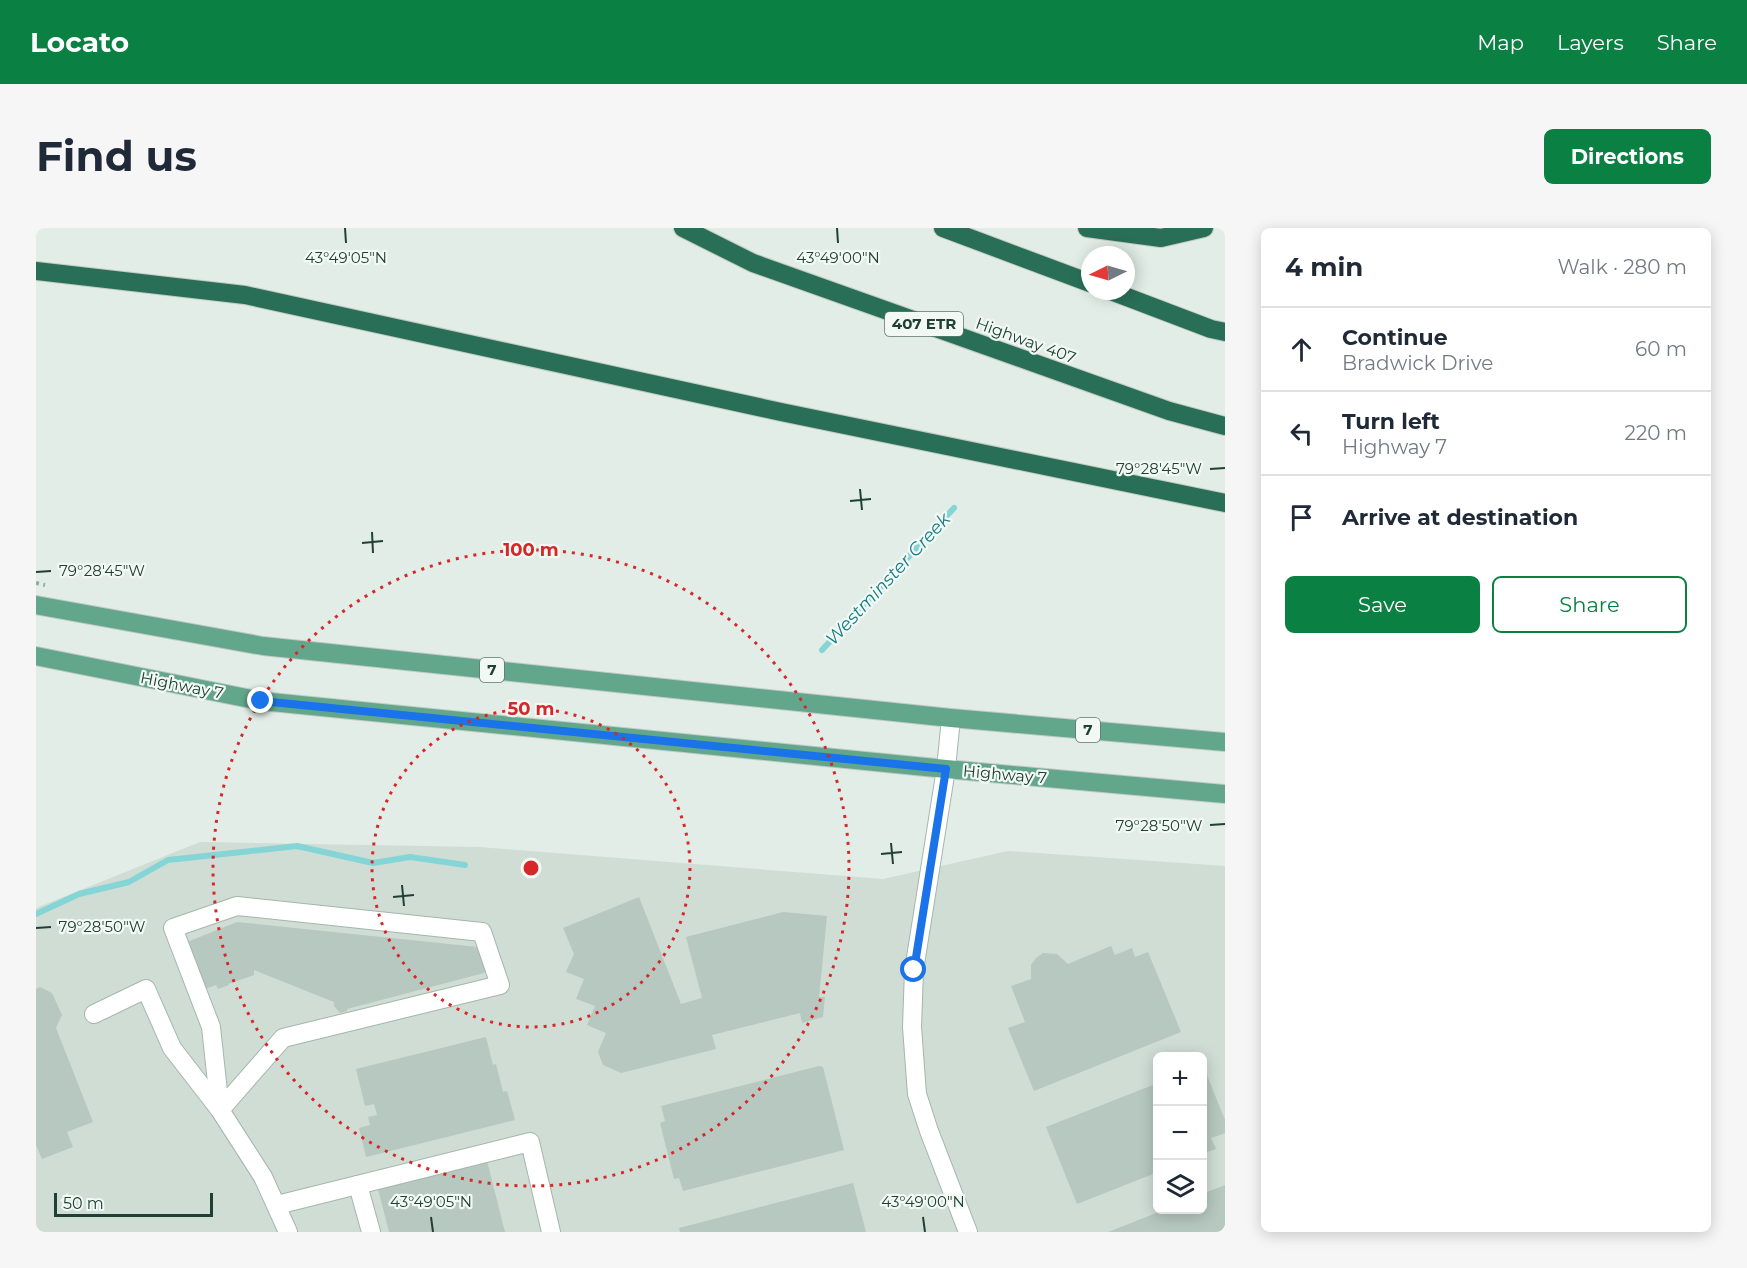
<!DOCTYPE html>
<meta charset="utf-8">
<style>
:root{--surface:#fff;--page:#f6f6f7;--text:#1f2937;--muted:#747a83;--line:#e0e1e3;--accent:#0b8043}
body{margin:0;font-family:Montserrat,sans-serif;background:var(--page);color:var(--text)}
.controls{position:absolute;right:18px;bottom:18px;display:grid;overflow:hidden;border-radius:9px;box-shadow:0 3px 15px #0003}
.controls button{width:54px;height:54px;display:grid;place-items:center;padding:0;border:0;border-bottom:2px solid var(--line);background:var(--surface);color:var(--text);font:30px sans-serif}
.compass{position:absolute;left:1045px;top:18px;width:54px;height:54px;border-radius:50%;background:var(--surface);box-shadow:0 3px 15px #0003;rotate:265deg}
.scale{position:absolute;left:18px;bottom:15px;width:159px;box-sizing:border-box;padding-left:6px;border:3px solid #204033;border-top:0;font-size:16px;line-height:21px;white-space:nowrap;color:#204033;-webkit-text-stroke:4px #f2f9f5;paint-order:stroke}
.stop{position:absolute;width:18px;height:18px;margin:-14px;border:4px solid #1a73e8;border-radius:50%;background:#fff}
.stop.end{background:#1a73e8;border-color:#fff;box-shadow:0 2px 6px #0008}
.list{margin:0;padding:0;list-style:none}
h2{display:flex;justify-content:space-between;align-items:center;height:78px;margin:0;padding:0 24px;font-size:26px}
h2 small{font-size:20px;font-weight:400;color:var(--muted)}
.list li{display:grid;grid-template-columns:39px 1fr auto;gap:18px;align-items:center;box-sizing:border-box;height:84px;padding:0 24px;border-top:2px solid var(--line)}
.list b{display:block;font-size:22px;white-space:nowrap}
.list p{margin:0;font-size:20px;white-space:nowrap;color:var(--muted)}
.list em{font-size:20px;font-style:normal;color:var(--muted)}
.actions{display:flex;gap:12px;padding:18px 24px}
.actions a{flex:1;padding:14px 0;border:2px solid var(--accent);border-radius:9px;text-align:center;font-size:21px;color:var(--accent)}
.actions .main{background:var(--accent);color:#fff}
.icon{flex:none;width:33px;height:33px;fill:none;stroke:currentColor;stroke-width:2;stroke-linecap:round;stroke-linejoin:round}
.map{position:relative;flex:none;width:1189px;height:1004px;overflow:hidden;border-radius:9px}
header{display:flex;align-items:center;gap:36px;box-sizing:border-box;height:84px;padding:0 30px;background:var(--accent);color:#fff}
header strong{font-size:28px}
nav{display:flex;gap:33px;margin-inline-start:auto;font-size:21px}
.intro{display:flex;align-items:center;justify-content:space-between;box-sizing:border-box;height:144px;padding:0 36px}
h1{margin:0;font-size:42px}
.button{padding:15px 27px;border-radius:9px;background:var(--accent);color:#fff;font-size:21px;font-weight:700}
main{display:flex;gap:36px;padding:0 36px}
aside{flex:1;background:var(--surface);border-radius:9px;box-shadow:0 3px 15px #0003}
.map>svg:first-child{display:block}
.built{fill:#cfddd5;fill-rule:evenodd}
.lines{fill:none;stroke-linecap:round;stroke-linejoin:round}
.stream{stroke:#85d5d7;stroke-width:6}
.building{fill:#b6c8bf}
.minor-casing{stroke:#a3b6ad;stroke-width:20}
.major-casing{stroke:#c1cac6;stroke-width:20}
.highway-casing{stroke:#c1cac6;stroke-width:20}
.path{stroke:#7fb49c;stroke-width:4;stroke-dasharray:3 4.5;stroke-linecap:butt}
.minor{stroke:#fff;stroke-width:18}
.major{stroke:#62a78c;stroke-width:18}
.highway{stroke:#296f57;stroke-width:18}
.route{stroke:#1a73e8;stroke-width:8}
.ticks{fill:none;stroke:#204033;stroke-width:2}
.ring{fill:none;stroke:#d62828;stroke-width:3;stroke-dasharray:3 6}
.labels{text-anchor:middle;stroke-width:4.5;stroke-linejoin:round;paint-order:stroke}
.shield{fill:#f2f9f5;stroke:#5f786d;stroke-width:1.5}
.shield-label{font-size:15px;font-weight:bold;fill:#204033}
.street-label{font-size:16px;fill:#204033;stroke:#f2f9f5}
.water-label{font-size:18px;font-style:italic;fill:#157d81;stroke:#f2f9f5}
.ticks-label{font-size:15px;text-anchor:middle;fill:#204033;stroke:#f2f9f5;stroke-width:4.5;stroke-linejoin:round;paint-order:stroke}
.centre{fill:#d62828;stroke:#f2f9f5;stroke-width:3}
.ring-label{font-size:18px;text-anchor:middle;font-weight:bold;fill:#d62828;stroke:#f2f9f5;stroke-width:4.5;stroke-linejoin:round;paint-order:stroke}
</style>
<header>
<strong>Locato</strong>
<nav><a>Map</a><a>Layers</a><a>Share</a></nav>
</header>
<div class="intro"><h1>Find us</h1><a class="button">Directions</a></div>
<main>
<div class="map">
<svg width="1189" height="1004" viewBox="0 0 1189 1004">
<rect width="100%" height="100%" fill="#e1ede6"/>
<path class="built" d="M164,614l279,5 404,32 125,-28 217,15v366h-1189v-324zM1122,828h44v154h-44z"/>
<g class="lines">
<g class="stream">
<path d="M786,422l132,-142"/>
<path d="M0,686l43,-20 50,-12 39,-22 129,-14 76,17 37,-6 55,8"/>
</g>
</g>
<g class="building">
<path d="M603,669l42,107 21,-6 -16,-61 97,-25 44,4 -8,81h6l-2,20 -21,6 -2,-10 -88,22 4,14 -95,24 -18,-8 -5,-13 8,-19 -19,-8 8,-19 -19,-7 8,-20 -18,-7 8,-18 -11,-26z"/>
<path d="M201,694l241,25 8,23 -2,3 -137,36v2l-7,2 -6,-7v-4l-80,-32v5l-26,9 1,1 -11,4 -2,-4 -11,4 -18,-47z"/>
<path d="M1075,718l4,9 17,-7 3,9 13,-5 33,80 -147,59 -26,-63 17,-6 -14,-36 20,-7v-14l5,-7 7,-5 14,1 11,10z"/>
<path d="M4,759l12,6 10,22 -6,13 37,94 -26,10 6,15 -31,12 -6,-14v-156z"/>
<path d="M450,809l7,28 3,-1 7,28 4,-1 8,29 -149,37 -7,-29 11,-3 -2,-8 9,-2 -3,-11 -9,2 -9,-37z"/>
<path d="M1166,835l23,57v13l-14,5 5,11 -14,5z"/>
<path d="M783,838l4,1 21,83 -161,41 -4,-13 -5,1 -14,-56 5,-2 -4,-15z"/>
<path d="M1122,855v89l-81,32 -31,-77z"/>
<path d="M451,933l18,71h-116l-11,-43z"/>
<path d="M817,955l13,49h-186l-1,-4z"/>
<path d="M1189,957v47h-117l56,-22h38v-16z"/>
</g>
<g class="lines">
<g class="minor-casing">
<g id="minor">
<path d="M915,490l-5,51 -32,201 -2,57 5,67 12,37 39,101"/>
<path d="M201,678l245,26 18,53 -217,53 -63,72 -9,-83 -38,-99z"/>
<path d="M58,786l52,-25 26,59 48,62 43,67 25,55"/>
<path d="M322,957l13,47"/>
<path d="M241,977l253,-63 21,90"/>
</g>
</g>
<g class="major-casing">
<g id="major">
<path d="M0,377l227,41 688,72 274,24"/>
<path d="M0,428l225,45 685,68 279,25"/>
</g>
</g>
<g class="highway-casing">
<g id="highway">
<path d="M647,0l70,35 416,148 56,15"/>
<path d="M907,0l147,55"/>
<path d="M1051,0l74,10 43,-10"/>
<path d="M0,43l209,24 536,117 444,91"/>
<path d="M1075,63l100,38 14,3"/>
</g>
</g>
<path class="path" d="M0,355l9,2"/>
<use href="#minor" class="minor"/>
<use href="#major" class="major"/>
<use href="#highway" class="highway"/>
</g>
<g class="lines">
<path class="route" d="M225,473l685,68 -32,201"/>
</g>
<path class="ticks" d="M309,0l1,15M801,0l1,15M1174,241l15,-1M824,261l2,21M814,273l21,-2M336,304l1,21M326,315l21,-2M0,344l15,-1M1174,597l15,-1M855,615l2,21M845,626l21,-2M366,657l2,21M357,669l21,-2M0,700l15,-1M395,989l2,15M887,989l2,15"/>
<g class="ring">
<circle cx="495" cy="640" r="159"/>
<circle cx="495" cy="640" r="318"/>
</g>
<g class="labels">
<g class="shield">
<rect x="849" y="84" width="78" height="24" rx="4.5"/>
<rect x="444" y="430" width="24" height="24" rx="4.5"/>
<rect x="1040" y="490" width="24" height="24" rx="4.5"/>
</g>
<g class="shield-label">
<text x="888" y="101">407 ETR</text>
<text x="456" y="447">7</text>
<text x="1052" y="507">7</text>
</g>
<g class="street-label">
<text transform="translate(990 112) rotate(20)" y="6">Highway 407</text>
<text transform="translate(146 457) rotate(11)" y="6">Highway 7</text>
<text transform="translate(969 546) rotate(5)" y="6">Highway 7</text>
</g>
<g class="water-label">
<text transform="translate(852 351) rotate(-47)" y="6">Westminster Creek</text>
</g>
</g>
<g class="ticks-label">
<text x="310" y="35">43°49'05"N</text>
<text x="802" y="35">43°49'00"N</text>
<text x="1123" y="246">79°28'45"W</text>
<text x="66" y="348">79°28'45"W</text>
<text x="1123" y="603">79°28'50"W</text>
<text x="66" y="704">79°28'50"W</text>
<text x="395" y="979">43°49'05"N</text>
<text x="887" y="979">43°49'00"N</text>
</g>
<circle cx="495" cy="640" r="9" class="centre"/>
<g class="ring-label">
<text x="495" y="328">100 m</text>
<text x="495" y="487">50 m</text>
</g>
</svg>
<div class="controls">
<button>+</button>
<button>−</button>
<button><svg class="icon" aria-label="layers" viewBox="0 0 24 24"><path d="M12 4l9 5-9 5-9-5zM3 14l9 5 9-5"/></svg></button>
</div>
<svg class="compass" viewBox="-18 -18 36 36"><path d="M0-13l5 13h-10z" fill="#e53935"/><path d="M0 13l5-13h-10z" fill="#747a83"/></svg>
<div class="scale">50 m</div>
<div class="stop" style="left:878px;top:742px"></div>
<div class="stop end" style="left:225px;top:473px"></div>
</div>
<aside>
<h2>4 min<small>Walk · 280 m</small></h2>
<ul class="list">
<li><svg class="icon" aria-label="ahead" viewBox="0 0 24 24"><path d="M12 20V5M6 11l6-6 6 6"/></svg><div><b>Continue</b><p>Bradwick Drive</p></div><em>60 m</em></li>
<li><svg class="icon" aria-label="left" viewBox="0 0 24 24"><path d="M17 20v-9H6M10 6l-5 5 5 5"/></svg><div><b>Turn left</b><p>Highway 7</p></div><em>220 m</em></li>
<li><svg class="icon" aria-label="arrive" viewBox="0 0 24 24"><path d="M6 21V4h12l-3 4 3 4H6"/></svg><div><b>Arrive at destination</b></div></li>
</ul>
<div class="actions"><a class="main">Save</a><a>Share</a></div>
</aside>
</main>
